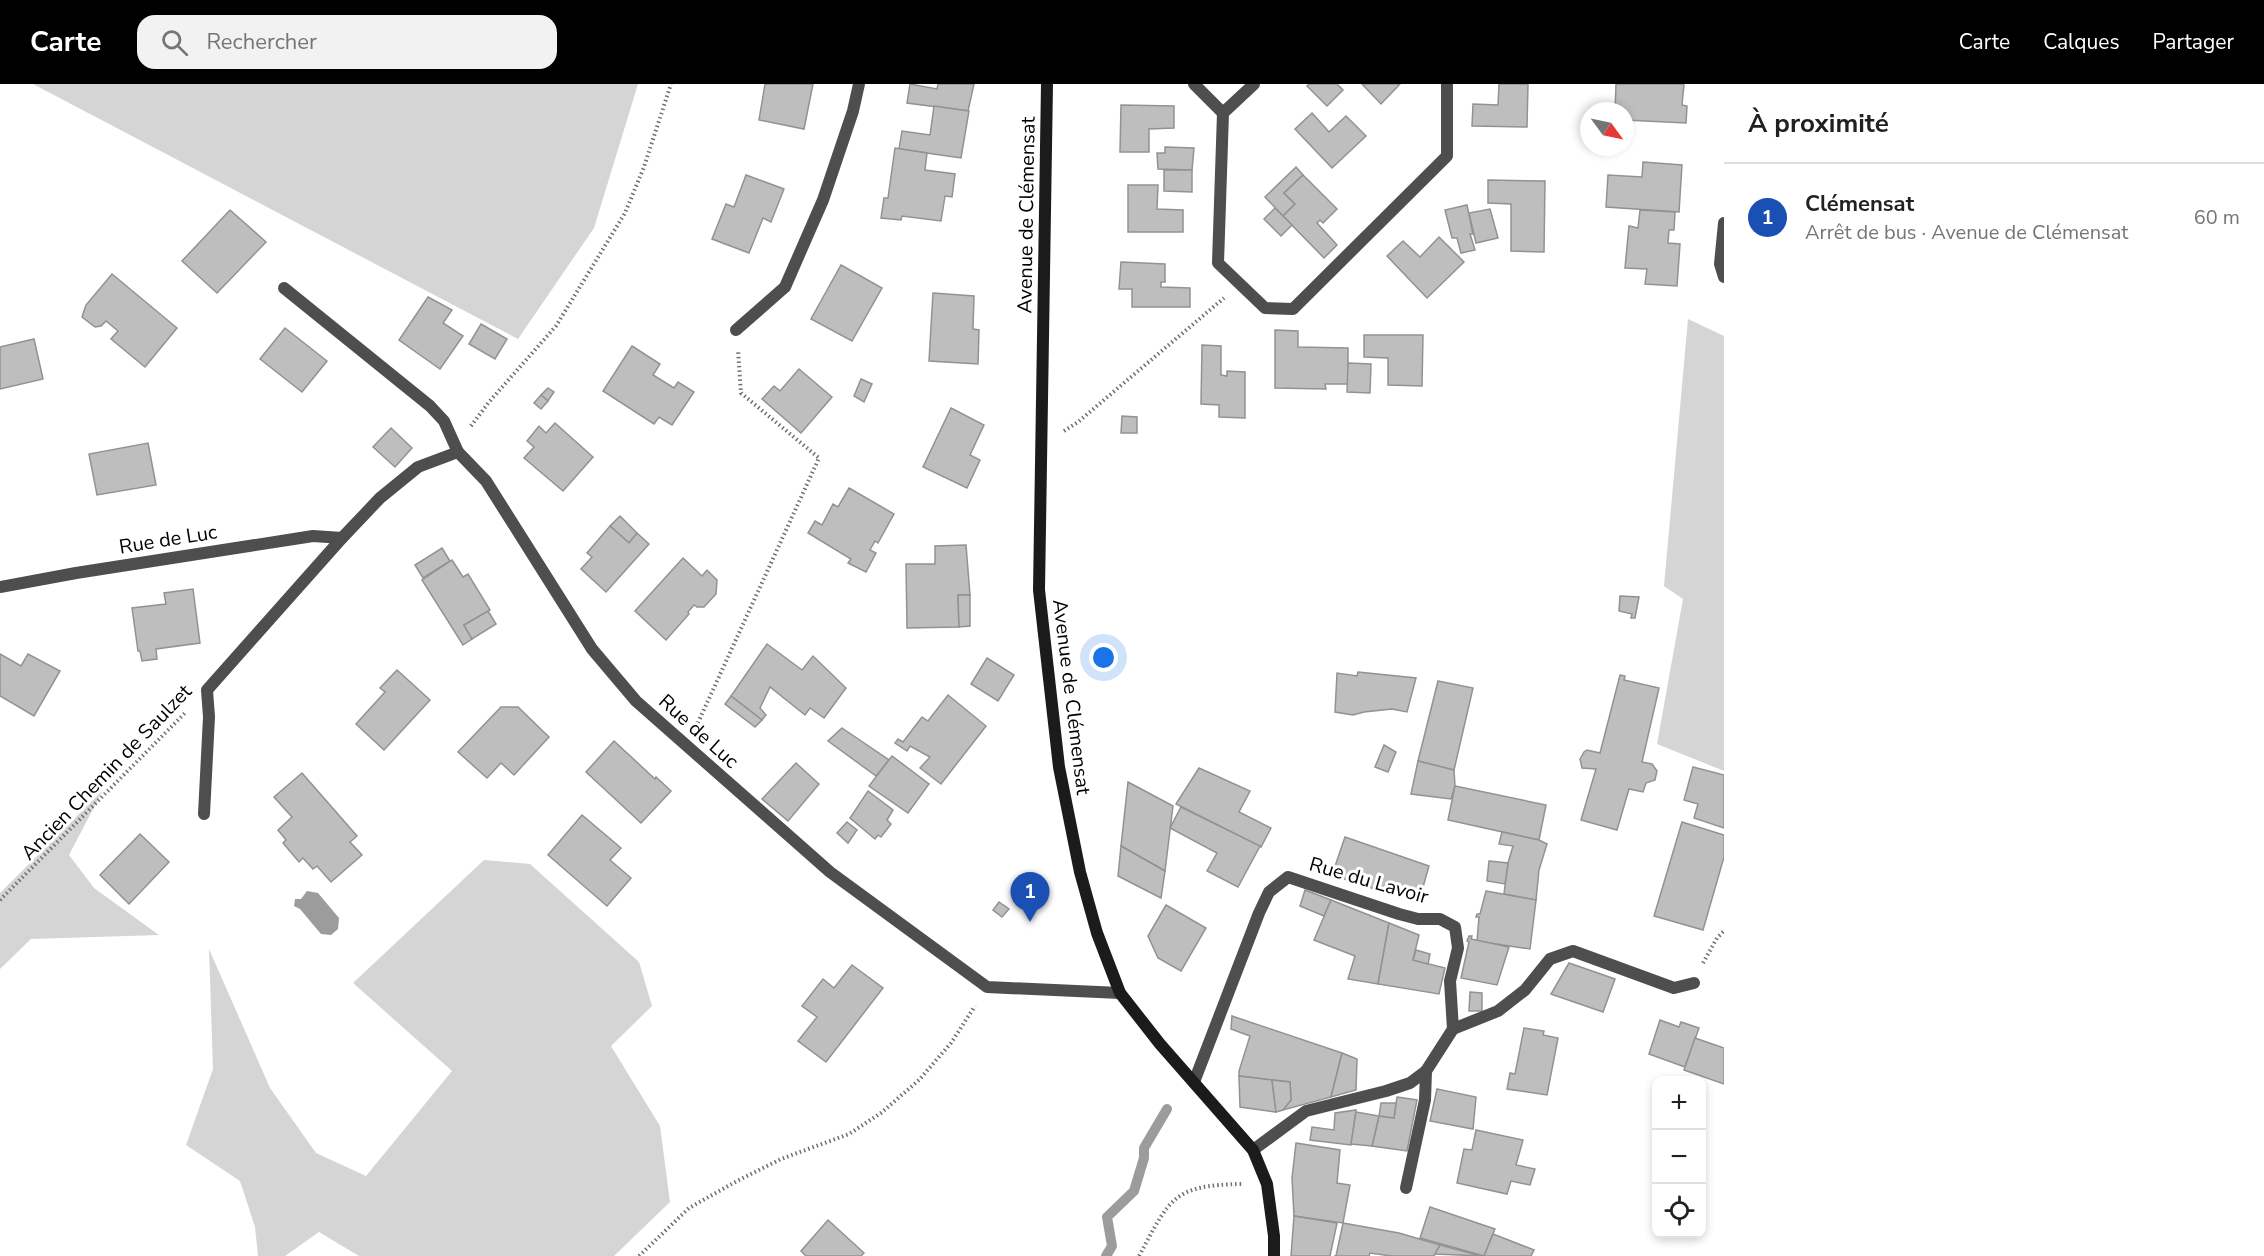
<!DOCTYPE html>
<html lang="fr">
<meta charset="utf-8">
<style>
:root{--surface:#fff;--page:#f2f2f2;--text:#202124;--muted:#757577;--line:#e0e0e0;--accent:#000}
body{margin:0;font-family:"Nunito Sans",sans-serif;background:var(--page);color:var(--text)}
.controls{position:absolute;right:18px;bottom:18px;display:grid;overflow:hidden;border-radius:12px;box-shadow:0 3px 9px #0003}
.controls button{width:54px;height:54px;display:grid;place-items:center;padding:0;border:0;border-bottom:2px solid var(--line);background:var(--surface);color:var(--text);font:30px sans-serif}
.compass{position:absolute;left:1580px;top:18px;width:54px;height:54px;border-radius:50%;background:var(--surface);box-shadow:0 3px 9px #0003;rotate:123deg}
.you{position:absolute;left:1104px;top:574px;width:21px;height:21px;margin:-15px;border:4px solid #fff;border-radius:50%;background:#1a73e8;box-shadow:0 0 0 9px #1a73e833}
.badge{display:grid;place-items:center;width:39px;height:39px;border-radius:50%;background:var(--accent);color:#fff;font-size:20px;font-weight:700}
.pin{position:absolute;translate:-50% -50px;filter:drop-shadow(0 2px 3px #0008)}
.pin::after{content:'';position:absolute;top:32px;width:21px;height:18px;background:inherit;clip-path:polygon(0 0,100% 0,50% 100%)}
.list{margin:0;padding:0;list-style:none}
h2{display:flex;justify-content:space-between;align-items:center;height:78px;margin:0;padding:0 24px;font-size:26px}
h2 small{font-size:20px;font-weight:400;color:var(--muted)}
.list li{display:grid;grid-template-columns:39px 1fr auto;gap:18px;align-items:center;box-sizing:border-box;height:108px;padding:0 24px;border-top:2px solid var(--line)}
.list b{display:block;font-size:22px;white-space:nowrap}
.list p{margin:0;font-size:20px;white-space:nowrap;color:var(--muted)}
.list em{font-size:20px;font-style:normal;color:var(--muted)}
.icon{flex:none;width:33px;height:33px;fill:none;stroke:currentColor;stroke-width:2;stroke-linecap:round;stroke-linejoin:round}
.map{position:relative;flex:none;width:1724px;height:1172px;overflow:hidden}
header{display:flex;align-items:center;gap:36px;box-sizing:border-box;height:84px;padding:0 30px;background:var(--accent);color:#fff}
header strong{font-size:28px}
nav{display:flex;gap:33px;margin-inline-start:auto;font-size:21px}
.search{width:420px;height:54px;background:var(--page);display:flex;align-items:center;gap:15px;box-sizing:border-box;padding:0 21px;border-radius:18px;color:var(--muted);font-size:22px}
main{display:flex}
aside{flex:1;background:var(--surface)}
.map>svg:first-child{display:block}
.green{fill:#d5d5d5}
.water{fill:#9c9c9c}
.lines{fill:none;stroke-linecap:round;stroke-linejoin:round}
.stream{stroke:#9c9c9c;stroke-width:10}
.building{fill:#bebebe;stroke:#929292;stroke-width:1.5}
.path{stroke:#707070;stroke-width:4;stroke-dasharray:1.5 3;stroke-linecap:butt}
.lane{stroke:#4e4e4e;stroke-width:12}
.street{stroke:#4e4e4e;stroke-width:12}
.secondary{stroke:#1b1b1b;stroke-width:12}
.labels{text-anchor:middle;stroke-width:6;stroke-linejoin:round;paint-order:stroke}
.street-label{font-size:20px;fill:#000;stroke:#fff}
</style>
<header>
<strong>Carte</strong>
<div class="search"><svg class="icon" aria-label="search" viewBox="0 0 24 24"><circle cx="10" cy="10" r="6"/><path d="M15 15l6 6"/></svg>Rechercher</div>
<nav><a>Carte</a><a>Calques</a><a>Partager</a></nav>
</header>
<main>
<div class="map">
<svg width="1724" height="1172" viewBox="0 0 1724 1172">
<rect width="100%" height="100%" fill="#fff"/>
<g class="green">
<path d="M33,0h605l-44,144 -76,111z"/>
<path d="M1688,235l36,17v435l-67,-27 26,-145 -19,-13z"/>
<path d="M103,706l-34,65 25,33 65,47 -128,4 -31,30v-76z"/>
<path d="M484,776l46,4 109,98 13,44 -41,40 49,80 10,76 -56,54h-255l-40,-24 -34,24h-27l-3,-29 -15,-46 -54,-36 27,-76 -4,-120 61,139 46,65 50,23 86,-105 -99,-88z"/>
</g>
<path class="water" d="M307,807l11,2 21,25 -1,11 -7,6 -10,-1 -21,-25 -6,-3 1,-7h6z"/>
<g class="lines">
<path class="stream" d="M1106,1172l6,-10 -5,-29 27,-26 10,-33v-10l23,-39"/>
</g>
<g class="building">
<path d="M765,0h48l-9,45 -45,-9z"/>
<path d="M910,0l27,5 1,-5h36l-6,27 -61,-8z"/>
<path d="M1309,0h28l6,6 -16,16 -20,-20z"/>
<path d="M1362,0h38l-19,20z"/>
<path d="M1499,0h29l-1,43 -55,-1 1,-22 25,1z"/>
<path d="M1616,0h68l-2,21 5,1 -1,17 -61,-3v-9h-10z"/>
<path d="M1121,21l53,1v22l-25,1v23h-29z"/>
<path d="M934,22l35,5 -8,47 -62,-9 3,-18 28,4z"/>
<path d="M1312,29l17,19 17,-16 20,20 -34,32 -37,-39z"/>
<path d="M1165,63l29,1 -2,22 -34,-1 -1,-16h8z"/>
<path d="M895,64l32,5 -2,17 30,4 -3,23 -7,-1 -4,25 -39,-5 -1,4 -20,-2 3,-20h4z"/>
<path d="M1643,78l39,3 -3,47 -73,-5 2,-32 34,2z"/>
<path d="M1296,83l7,8 -19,18 11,11 -12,12 -18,-19z"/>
<path d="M1164,86h28v22l-28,-1z"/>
<path d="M746,91l38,14 -13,33 -8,-4 -14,35 -37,-14 14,-35 8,3z"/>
<path d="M1303,91l34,34 -14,14 -3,-3 -3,3 20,22 -13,13 -41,-42 12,-12 -11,-11z"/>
<path d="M1488,96l57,1 -1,71 -33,-1v-47l-23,-1z"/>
<path d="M1128,101h30l-1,24 26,1v22h-55z"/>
<path d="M1467,121l6,29h-3l5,16 -14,3 -4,-15h-5l-7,-28z"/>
<path d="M1275,124l17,17 -11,11 -17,-17z"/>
<path d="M1490,125l8,29 -22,5 -7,-30z"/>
<path d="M230,126l36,32 -49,51 -35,-32z"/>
<path d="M1640,126l35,2 -1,18h-5l-1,13 12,1 -3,42 -32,-2 2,-15 -22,-1 4,-42 9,2z"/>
<path d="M1439,153l25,25 -37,36 -40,-42 16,-15 17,16z"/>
<path d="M1121,178l44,2v18h-4v5l29,1v19h-58v-18h-13z"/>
<path d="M841,181l41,23 -30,53 -41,-22z"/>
<path d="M112,190l65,54 -32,39 -34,-28 7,-8 -12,-10 -5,5 -6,1 -13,-10 4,-12z"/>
<path d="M933,209l41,3 -1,33 6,1 -1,34 -49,-3z"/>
<path d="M428,213l24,13 -9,13 20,13 -23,33 -41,-29z"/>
<path d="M481,240l26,15 -12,20 -26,-15z"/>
<path d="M285,244l42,33 -25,31 -42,-33z"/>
<path d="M1275,246l23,1v16l50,1v36h-23l1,5 -51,-1z"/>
<path d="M1364,251h59l-1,51 -34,-1v-27l-24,-1z"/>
<path d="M34,255l9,40 -43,10v-42z"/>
<path d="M1202,261l19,1v29l6,1v-5l18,1v46l-26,-1v-12l-18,-1z"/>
<path d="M632,262l28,18 -7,11 21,13 4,-6 16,10 -22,33 -13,-8 -5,7 -51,-33z"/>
<path d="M1348,279l23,1 -1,29 -23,-1z"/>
<path d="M799,285l33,28 -31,36 -39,-34 12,-13 6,5z"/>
<path d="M861,295l11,5 -8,18 -10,-6z"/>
<path d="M548,304l6,4 -6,9 -7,-6z"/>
<path d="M541,311l7,6 -7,8 -7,-6z"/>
<path d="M951,324l33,17 -14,30 10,5 -13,28 -44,-21z"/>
<path d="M1122,332l15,1v16h-16z"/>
<path d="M555,339l38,34 -30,34 -39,-33 10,-11 -7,-6 12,-15 7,7z"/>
<path d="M391,344l21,20 -17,19 -22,-20z"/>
<path d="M148,359l8,42 -59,10 -8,-41z"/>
<path d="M849,404l45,26 -16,29 -3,-2 -5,9 6,3 -10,19 -18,-9 3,-4 -43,-26 7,-12 7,4 11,-21 5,3z"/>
<path d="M620,432l17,17 -8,10 -19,-17z"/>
<path d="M610,442l19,17 8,-10 12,11 -43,48 -25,-23 11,-12 -5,-4z"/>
<path d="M966,461l4,50h-12l1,32 -52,1 -1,-64h29v-18z"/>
<path d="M442,464l8,13 -27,17 -8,-13z"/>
<path d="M683,474l19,18 5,-6 10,10 -1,14 -12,13h-7l-3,-2 -6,7 1,2 -23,26 -31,-29z"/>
<path d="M452,476l11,17 5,-3 22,36 -26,15 8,14 -9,6 -41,-65z"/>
<path d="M193,505l7,54 -44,6 1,10 -15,2 -2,-10h-2l-6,-43 34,-4 -2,-11z"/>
<path d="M958,511h12v31l-11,1z"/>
<path d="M1620,512l19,1 -4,21h-4l1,-4 -13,-3z"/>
<path d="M488,527l8,13 -24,15 -8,-14z"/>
<path d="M767,560l35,26 11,-14 33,32 -22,30 -14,-10 -5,7 -35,-28 -10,21 6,7 -4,5 -31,-24z"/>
<path d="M0,570l21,12 7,-12 32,17 -26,45 -34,-20z"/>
<path d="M987,574l27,17 -16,26 -27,-17z"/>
<path d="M397,586l33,30 -46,50 -28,-26 29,-32 -5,-4z"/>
<path d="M1358,588l58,6 -9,34 -15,-3 -28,3 -11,3 -18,-3 2,-39 20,3z"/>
<path d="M1620,591l5,1 -1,4 35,8 -17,74 10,2 5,7 -2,9 -9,3 -3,9 -14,-3 -12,41 -36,-10 15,-51 -14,-1 -2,-9 4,-7 3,-2 13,3z"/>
<path d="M1438,597l35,7 -19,82 -36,-9z"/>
<path d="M948,611l38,31 -45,58 -21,-16 10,-11 -20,-11 -3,5 -12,-8 3,-4 5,3 19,-25 6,4z"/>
<path d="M731,612l31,24 -7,7 -30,-23z"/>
<path d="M501,623h17l31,30 -35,38 -13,-12 -14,15 -29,-26z"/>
<path d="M842,644l47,32 -13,16 -48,-35z"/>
<path d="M614,657l41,38 1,-2 15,14 -30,32 -55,-51z"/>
<path d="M1384,661l12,7 -8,20 -13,-5z"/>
<path d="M892,672l37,28 -21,29 -39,-27z"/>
<path d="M1418,677l36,9 1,16 -4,13 -40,-5z"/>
<path d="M796,679l23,21 -31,37 -26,-22z"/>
<path d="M1693,683l31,8v53l-30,-10 4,-14 -14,-4z"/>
<path d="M1199,684l51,23 -11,21 32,16 -10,19 -85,-43z"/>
<path d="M302,689l55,63 -7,6 12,13 -31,27 -14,-16 -4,3 -10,-11 -4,4 -16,-19 3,-3 -8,-10 14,-13 -18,-20z"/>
<path d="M1128,698l45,24 -8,65 -44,-25z"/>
<path d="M1455,702l91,19 -7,35 -91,-20z"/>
<path d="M868,707l25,19 -6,10 4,4 -10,13 -3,-2 -3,4 -25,-21z"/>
<path d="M1181,723l79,39 -22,41 -31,-16 10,-18 -47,-25z"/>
<path d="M582,731l39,33 -11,12 21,18 -24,28 -59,-51z"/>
<path d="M847,738l10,8 -9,13 -11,-10z"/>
<path d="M1682,738l42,13v22l-21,73 -49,-14z"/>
<path d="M1502,748l37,8 8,4 -8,26 -3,30 -32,-6 4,-31 5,-17 -14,-2z"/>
<path d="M140,750l29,28 -40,42 -29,-29z"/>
<path d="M1345,753l84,29 -8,28 -24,-8 -4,9 -61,-20z"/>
<path d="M1121,762l44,25 -4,27 -43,-22z"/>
<path d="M1489,777l19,2 -3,21 -18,-3z"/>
<path d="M1305,806l26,10 -7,16 -24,-10z"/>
<path d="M1486,807l50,9 -6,49 -53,-8 2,-24h-3l1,-3h3z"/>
<path d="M1331,816l58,23 -11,61 -30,-5 7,-23 -41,-16z"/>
<path d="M999,818l10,7 -7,8 -9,-7z"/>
<path d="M1166,821l40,23 -25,43 -23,-13 -10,-22z"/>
<path d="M1389,839l30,12 -6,25 32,8 -6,26 -61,-10z"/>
<path d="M1469,852h3l-1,3 38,8 -12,38 -36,-7 8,-36 -2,-1z"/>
<path d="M1416,866l14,4 -2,10 -15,-4z"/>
<path d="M1569,879l46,16 -12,33 -52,-18z"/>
<path d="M852,881l31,23 -57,74 -28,-21 19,-24 -15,-11 21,-27 11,9z"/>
<path d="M1470,908l12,1v18h-13z"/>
<path d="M1232,932l110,37 -11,44 -48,13 8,-10 -1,-18 -51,-6v-5l11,-35 -19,-7z"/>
<path d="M1660,936l19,7 2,-5 18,6 -14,39 -36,-13z"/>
<path d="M1524,944l20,3 -1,4 15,3 -11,57 -40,-6 3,-16 5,1z"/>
<path d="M1695,954l29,10v36l-40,-14z"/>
<path d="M1342,969l15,6 -1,31 -25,7z"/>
<path d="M1239,992l33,4 4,32 -36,-5z"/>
<path d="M1272,996l18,2 1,18 -8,10 -7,2z"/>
<path d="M1437,1005l39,8 -3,32 -43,-8z"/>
<path d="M1397,1013l20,3 -10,51 -35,-5 7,-30 15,2z"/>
<path d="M1381,1019h15l-2,15 -15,-2z"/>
<path d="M1356,1026l-5,35 -41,-5 2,-13 22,3 1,-17z"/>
<path d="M1356,1028l23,4 -7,30 -21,-2z"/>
<path d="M1476,1046l47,10 -7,25 19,4 -5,16 -19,-4 -4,13 -50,-11 7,-34 8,1z"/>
<path d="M1296,1059l44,7 -3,33 13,2 -7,38 -49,-7 -2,-38z"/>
<path d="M1430,1123l65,22 -11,27 -64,-18z"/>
<path d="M1294,1132l43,7 -7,33h-39z"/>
<path d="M828,1136l36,33 -3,3h-55l-5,-5z"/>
<path d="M1343,1139l56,10 41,12 -6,11h-43l-21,-3 -1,3h-35h2z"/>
<path d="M1493,1150l41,16 -3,6h-47z"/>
<path d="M1440,1161l41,11 -46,-2z"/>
</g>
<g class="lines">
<g class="path">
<path d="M471,342l18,-24 67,-76 69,-113 19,-46 27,-83"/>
<path d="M1064,347l14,-9 146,-124"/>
<path d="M696,643l123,-269 -78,-65 -3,-43"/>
<path d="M0,816l185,-187"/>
<path d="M1703,879l14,-25 7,-7"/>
<path d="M639,1172l50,-48 48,-27 44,-22 68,-25 32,-21 38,-33 32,-37 24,-37"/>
<path d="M1139,1172c31,-57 33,-71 103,-72"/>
</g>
<g class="lane">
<path d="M284,204l146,118 14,15 14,31"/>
<path d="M1406,1104l19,-88 1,-29"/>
</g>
<g class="street">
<path d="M1194,0l29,29"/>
<path d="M1254,0l-31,29 -5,150 47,45 28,1 154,-153v-72"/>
<path d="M1724,139l-4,41 4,13"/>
<path d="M736,246l49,-43 38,-87 30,-89 6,-27"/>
<path d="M0,503l76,-14 237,-37 29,2"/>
<path d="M204,730l5,-97 -2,-27 135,-152 38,-40 38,-31 40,-15 28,29 106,168 44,52 194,171 157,115 133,6"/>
<path d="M1194,998l65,-169 10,-21 19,-15 111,37 19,5h22l15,8 3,21 -8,33 3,48"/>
<path d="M1253,1066l53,-39 80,-20 24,-8 16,-12 27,-42 45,-18 27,-21 25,-31 23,-8 101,37 20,-5"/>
</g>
<path class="secondary" d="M1047,0l-8,506 20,177 21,105 17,61 23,60 40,51 93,106 14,34 7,52v20"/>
</g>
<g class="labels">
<g class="street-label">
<text transform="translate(1026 131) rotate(-89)" y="7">Avenue de Clémensat</text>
<text transform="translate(168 455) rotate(-9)" y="7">Rue de Luc</text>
<text transform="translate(1072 613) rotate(83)" y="7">Avenue de Clémensat</text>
<text transform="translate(699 647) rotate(42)" y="7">Rue de Luc</text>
<text transform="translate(106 688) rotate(-46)" y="7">Ancien Chemin de Saulzet</text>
<text transform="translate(1369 796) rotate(16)" y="7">Rue du Lavoir</text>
</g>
</g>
</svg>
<div class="controls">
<button>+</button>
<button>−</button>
<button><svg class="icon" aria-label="locate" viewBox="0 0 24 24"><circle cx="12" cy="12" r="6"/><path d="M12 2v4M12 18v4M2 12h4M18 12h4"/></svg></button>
</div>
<svg class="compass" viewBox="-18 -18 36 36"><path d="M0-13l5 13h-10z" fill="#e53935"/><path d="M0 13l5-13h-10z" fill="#757577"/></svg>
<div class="you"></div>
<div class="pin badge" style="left:1030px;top:838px;background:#1a4fb4">1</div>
</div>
<aside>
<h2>À proximité<small></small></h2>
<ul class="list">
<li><span class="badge" style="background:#1a4fb4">1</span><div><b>Clémensat</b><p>Arrêt de bus · Avenue de Clémensat</p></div><em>60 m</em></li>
</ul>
</aside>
</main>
